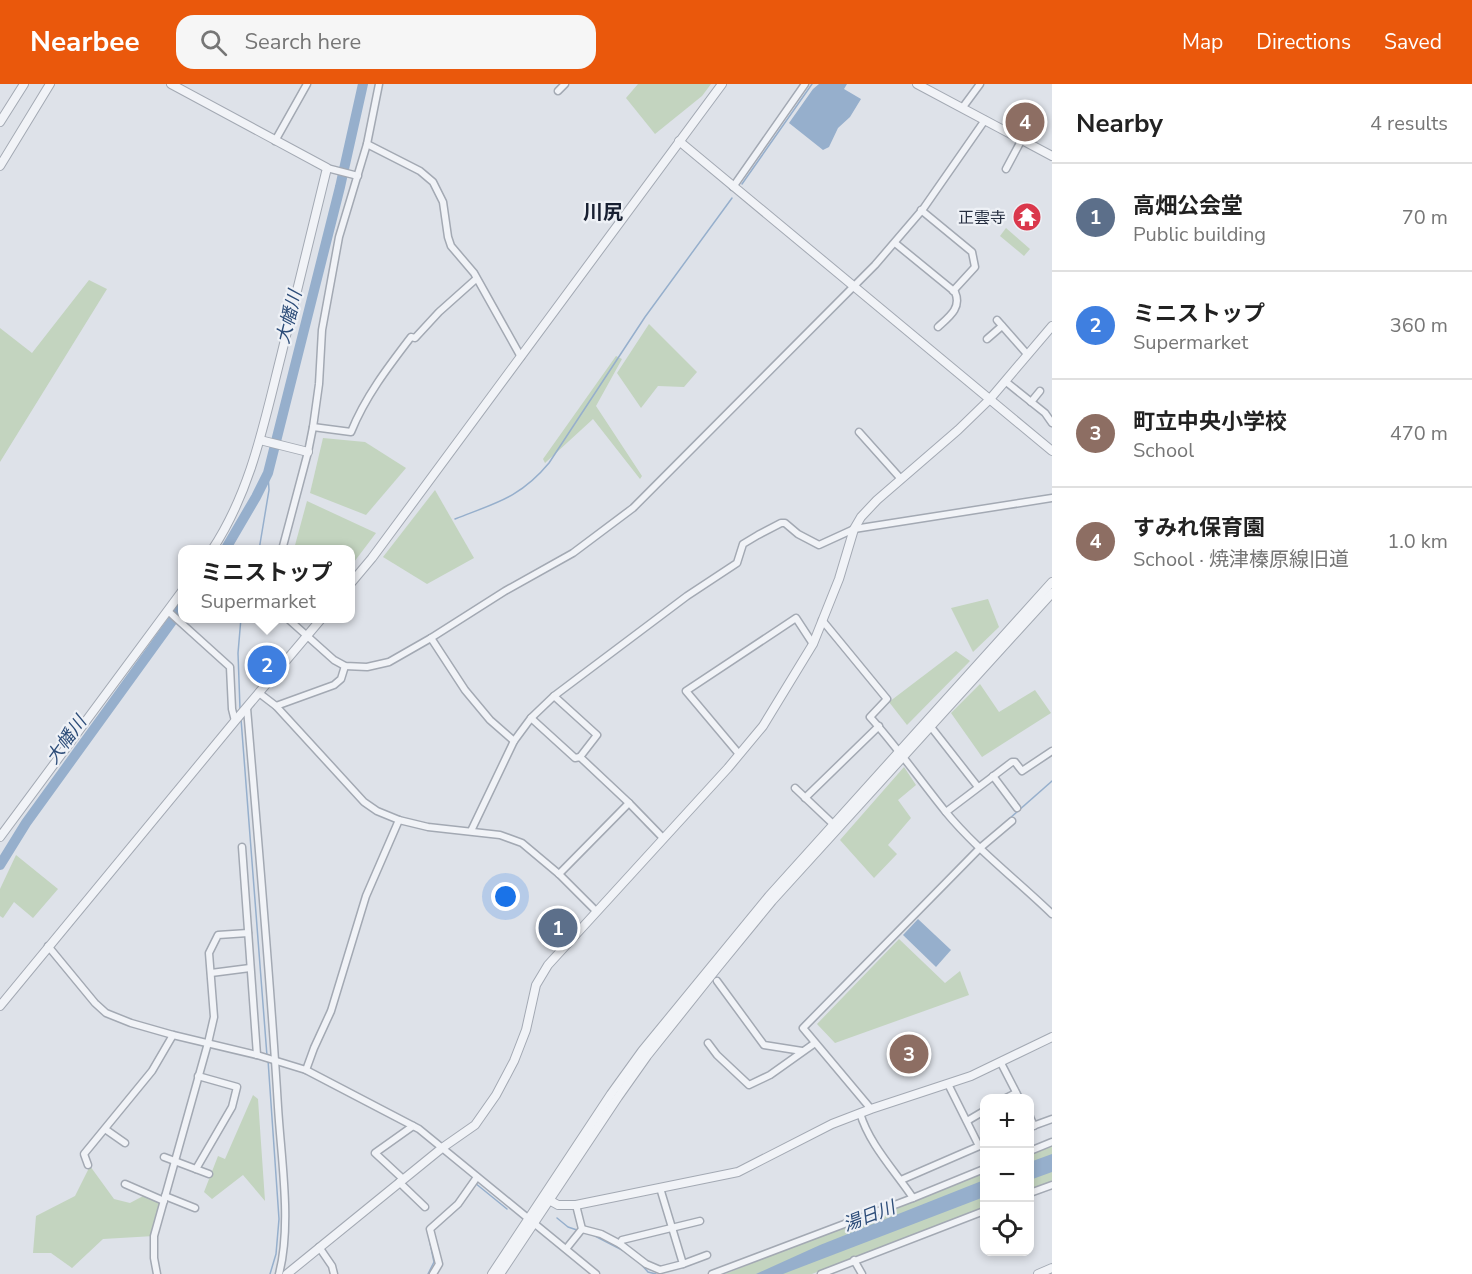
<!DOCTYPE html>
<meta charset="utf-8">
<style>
:root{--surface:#fff;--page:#f6f6f6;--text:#222;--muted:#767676;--line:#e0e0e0;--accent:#ea580c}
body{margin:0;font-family:"Nunito Sans","Noto Sans JP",sans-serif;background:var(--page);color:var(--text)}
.controls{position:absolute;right:18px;bottom:18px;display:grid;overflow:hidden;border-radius:12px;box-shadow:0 3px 9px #0003}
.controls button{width:54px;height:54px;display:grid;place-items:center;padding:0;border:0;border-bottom:2px solid var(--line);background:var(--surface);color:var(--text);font:30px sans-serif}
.you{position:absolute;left:506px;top:813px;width:21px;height:21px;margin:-15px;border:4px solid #fff;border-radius:50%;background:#1a73e8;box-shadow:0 0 0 9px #1a73e833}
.badge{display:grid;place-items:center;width:39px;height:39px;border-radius:50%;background:var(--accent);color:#fff;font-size:20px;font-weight:700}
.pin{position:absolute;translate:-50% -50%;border:3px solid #fff;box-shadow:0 2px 6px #0006}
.popup{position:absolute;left:178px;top:461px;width:177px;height:78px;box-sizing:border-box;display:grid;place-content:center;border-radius:12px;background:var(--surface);filter:drop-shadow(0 2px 4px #0005);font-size:20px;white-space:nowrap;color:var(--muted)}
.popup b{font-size:22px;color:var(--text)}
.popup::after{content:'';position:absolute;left:50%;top:100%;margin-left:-12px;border:12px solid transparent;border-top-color:var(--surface)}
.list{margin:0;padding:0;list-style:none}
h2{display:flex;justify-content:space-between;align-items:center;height:78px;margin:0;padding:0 24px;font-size:26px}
h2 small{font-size:20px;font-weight:400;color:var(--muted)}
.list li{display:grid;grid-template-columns:39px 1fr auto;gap:18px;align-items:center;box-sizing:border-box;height:108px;padding:0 24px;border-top:2px solid var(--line)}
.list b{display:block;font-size:22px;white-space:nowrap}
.list p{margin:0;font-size:20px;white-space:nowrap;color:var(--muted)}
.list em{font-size:20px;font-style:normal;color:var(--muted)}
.icon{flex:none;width:33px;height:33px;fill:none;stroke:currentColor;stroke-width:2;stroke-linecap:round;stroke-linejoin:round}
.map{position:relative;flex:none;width:1052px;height:1190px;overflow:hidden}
header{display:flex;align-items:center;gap:36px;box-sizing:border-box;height:84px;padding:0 30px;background:var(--accent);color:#fff}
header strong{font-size:28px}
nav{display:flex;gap:33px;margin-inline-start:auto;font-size:21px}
.search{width:420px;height:54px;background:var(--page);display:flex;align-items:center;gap:15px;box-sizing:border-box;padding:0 21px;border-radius:18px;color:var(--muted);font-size:22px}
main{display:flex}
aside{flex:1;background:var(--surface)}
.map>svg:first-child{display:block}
.green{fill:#c3d4bf}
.water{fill:#96afcc}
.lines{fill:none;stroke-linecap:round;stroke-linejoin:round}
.stream{stroke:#96afcc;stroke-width:1.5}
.river{stroke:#96afcc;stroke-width:10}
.minor-casing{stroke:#a3a9b3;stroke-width:9}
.tertiary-casing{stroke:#a3a9b3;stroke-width:10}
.minor{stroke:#f1f3f7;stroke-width:6}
.tertiary{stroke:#f1f3f7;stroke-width:8}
.labels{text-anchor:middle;stroke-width:4.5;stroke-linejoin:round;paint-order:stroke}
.poi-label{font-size:16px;fill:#262f41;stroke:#eef1f6;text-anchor:end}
.water-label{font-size:18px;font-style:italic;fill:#2d4d79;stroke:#eef1f6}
.quarter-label{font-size:20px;font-weight:bold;fill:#182032;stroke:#eef1f6}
</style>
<header>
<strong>Nearbee</strong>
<div class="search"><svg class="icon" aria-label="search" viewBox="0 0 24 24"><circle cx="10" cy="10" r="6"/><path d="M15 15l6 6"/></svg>Search here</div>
<nav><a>Map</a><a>Directions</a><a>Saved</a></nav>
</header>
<main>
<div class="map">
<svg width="1052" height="1190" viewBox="0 0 1052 1190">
<rect width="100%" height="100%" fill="#dee2e9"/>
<g class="green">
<path d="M638,0h73l-9,12 -47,38 -29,-36z"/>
<path d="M1006,144l24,21 -6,7 -24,-20z"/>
<path d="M89,196l18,9 -107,173v-134l32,25z"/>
<path d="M649,240l48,48 -13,15 -26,-1 -17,22 -24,-35z"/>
<path d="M616,272l6,3 -26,47 46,70 -2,3 -47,-60 -48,44 -2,-4z"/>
<path d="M323,354l42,4 41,26 -40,47 -56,-22z"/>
<path d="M435,406l39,68 -47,26 -44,-27z"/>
<path d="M307,417l69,32 -25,33v-16l-57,-1z"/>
<path d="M988,515l11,28 -26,25 -22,-44z"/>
<path d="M956,567l14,10 -63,64 -18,-23z"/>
<path d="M980,600l19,28 36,-22 16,23 -69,44 -31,-44z"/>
<path d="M904,683l12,18 -18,15 13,18 -23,27 9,9 -23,24 -34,-38z"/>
<path d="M16,771l42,34 -25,29 -19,-16 -11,16 -3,-2v-27z"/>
<path d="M899,855l46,44 15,-12 9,24 -134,48 -18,-19z"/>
<path d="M253,1011l5,4 7,102 -22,-26 -31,24 -8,-7 14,-36 7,3z"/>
<path d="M1052,1058v39l-22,8v-38z"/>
<path d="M90,1082l24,33 16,4 15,-8 16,5 -7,36 -51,3 -31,29 -21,-15h-18l3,-37 39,-20z"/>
<path d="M984,1086v37l-172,67h-87z"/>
</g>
<g class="water">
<path d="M819,0h28l-3,5 17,10 -11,18 -12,11 -9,19 -6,3 -34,-27 24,-34z"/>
<path d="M918,835l33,31 -15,17 -33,-32z"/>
<path d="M1052,1070v18l-22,8v-18z"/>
<path d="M984,1096v17l-201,77h-27l64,-29z"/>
</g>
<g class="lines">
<g class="stream">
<path d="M742,100l70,-100"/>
<path d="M455,435c40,-16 65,-21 94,-56l96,-146 87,-119"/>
<path d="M259,466l10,-60 -1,-17"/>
<path d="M240,625l-2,-56 3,-35"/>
<path d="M241,635l26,337"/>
<path d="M1001,742l51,-45"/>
<path d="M803,939l164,-166"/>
<path d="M268,976l11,159 -3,35 -6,20"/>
<path d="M475,1099l32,26"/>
<path d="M557,1134l11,9 9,3"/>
<path d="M593,1151l33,17"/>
<path d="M639,1178l9,10 8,2"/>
<path d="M428,1190l6,-12 -5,-24"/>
</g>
<g class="river">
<path d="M225,466l31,-53 12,-24 72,-286 23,-103"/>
<path d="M0,781l26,-42 157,-217"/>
</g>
<g class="minor-casing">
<g id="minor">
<path d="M558,7l7,-7"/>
<path d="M963,23l17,-23"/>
<path d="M275,57l32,-57"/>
<path d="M367,60l53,27 13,11 10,20 5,35 3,9 23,27 47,84"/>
<path d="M327,84l31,8"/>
<path d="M1006,85l16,-30"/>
<path d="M733,103l72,-103"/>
<path d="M921,126l51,42 3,15 -22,24"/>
<path d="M895,159l60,49c7,16 -6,25 -17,35"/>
<path d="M997,236l30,34"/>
<path d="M987,255l15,-13"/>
<path d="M1005,297l40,32 7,10"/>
<path d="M1031,318l9,-11"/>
<path d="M313,343l38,5c14,-35 37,-65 60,-95l4,1 24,-26 37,-33"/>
<path d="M859,348l42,47"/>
<path d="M282,466l26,-98 5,-25 6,-43 3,-54 17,-93 28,-93 12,-60"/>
<path d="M168,527l62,56 2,42 3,12"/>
<path d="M287,534l47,42 11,6 22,1 22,-5 42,-24 74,-47 68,-38 60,-45 242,-243 48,-56 62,-89"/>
<path d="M822,536l65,79 -17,18c27,30 50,63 75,94 31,38 72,69 107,103"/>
<path d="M431,554l34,52 25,30 24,21"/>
<path d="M259,609l17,13 88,96 13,9 22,9 29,7 72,8 22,8 37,31 37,37"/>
<path d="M554,612l43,39 -17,22"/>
<path d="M276,622l58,-21 7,-6 4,-13"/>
<path d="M247,624c11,132 23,265 31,399 3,51 14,117 1,167"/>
<path d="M531,634l44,40 5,-1 49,46 34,35"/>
<path d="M931,643l47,60"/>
<path d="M739,670l-53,-63 110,-73 17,26"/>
<path d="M993,692l24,32"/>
<path d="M795,704l38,36"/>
<path d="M805,714l74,-72"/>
<path d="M946,728l66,-50h3l7,9 30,-20"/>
<path d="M471,747l43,-90 17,-23 23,-22 133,-100 50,-33 6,-19 15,-9 23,-12h4l13,11 21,11 35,-16 198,-31"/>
<path d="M242,763l15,208"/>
<path d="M559,790l70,-71"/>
<path d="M48,862l47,57 11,10 25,10 42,12 84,20 49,15 113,59 177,145"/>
<path d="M211,889l39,-5"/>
<path d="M717,897l47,64 38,6"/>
<path d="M708,959l9,12 32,30 21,-10 45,-32"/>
<path d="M1001,979l18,35"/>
<path d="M306,986l8,-22 17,-37 35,-115 33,-76"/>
<path d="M948,1000l31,62"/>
<path d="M1006,1014l10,-5"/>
<path d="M871,1025l-68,-81 177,-180 32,-27"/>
<path d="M860,1029c9,31 35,58 53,85"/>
<path d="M1030,1033l4,9"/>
<path d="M967,1037l17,-10"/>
<path d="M1030,1043l22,-8"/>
<path d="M105,1045l20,14"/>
<path d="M1030,1067l22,-9"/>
<path d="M164,1073l45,17"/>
<path d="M88,1081l-4,-11 68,-83 21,-36"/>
<path d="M196,1085l36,-62 5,-20 -39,-11"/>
<path d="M403,1095l-28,-26 38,-27"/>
<path d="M901,1096l83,-36"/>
<path d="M399,1098l26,25"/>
<path d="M125,1100l39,17"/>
<path d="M1030,1109l22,-8"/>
<path d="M165,1112l30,12"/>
<path d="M582,1145l19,5 19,10 26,20 14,6 23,-6 -23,-76"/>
<path d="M620,1160l2,-4 78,-19"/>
<path d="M319,1163l13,19 2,8"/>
<path d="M566,1165l16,-20 -6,-24"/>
<path d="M854,1176l8,14"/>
<path d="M683,1180l24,-9"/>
<path d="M157,1190l-3,-16v-22l54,-193 6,-26 -5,-64 9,-18 30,-2"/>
<path d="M433,1190l6,-10 -9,-35 28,-25 19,-27"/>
<path d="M712,1190l201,-76 71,-29"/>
<path d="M821,1190l163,-63"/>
</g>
</g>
<g class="tertiary-casing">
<g id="tertiary">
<path d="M171,0l156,84c-15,63 -31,125 -46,188 -17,67 -30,135 -69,194"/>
<path d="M917,0l135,72"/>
<path d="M0,38l24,-38"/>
<path d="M679,57l373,310"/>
<path d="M0,82l50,-82"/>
<path d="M260,356l48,12"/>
<path d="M351,499l21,-25 350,-474"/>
<path d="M0,753l183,-247"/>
<path d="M0,922l235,-285 87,-103"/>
<path d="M549,1116l9,5h18l162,-33 94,-48 39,-15 100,-33 81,-39"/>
<path d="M287,1190l155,-126 33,-23 21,-30 18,-34 12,-31 10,-45 12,-20 180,-197 35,-42 50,-82 26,-65 15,-50 7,-12 16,-17 81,-70 32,-31 62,-73"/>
<path d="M492,1190l119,-180 31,-43 127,-155 283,-314"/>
<path d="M500,1190l118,-177 29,-41 71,-89 54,-66 280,-308"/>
<path d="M1038,1190l14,-6"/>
</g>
</g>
<use href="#minor" class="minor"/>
<use href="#tertiary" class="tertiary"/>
</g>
<defs>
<g id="temple-disc" transform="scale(1.5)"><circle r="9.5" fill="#da384c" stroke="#eef1f6"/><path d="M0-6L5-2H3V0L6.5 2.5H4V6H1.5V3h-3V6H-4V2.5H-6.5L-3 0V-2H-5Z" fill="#fff"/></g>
</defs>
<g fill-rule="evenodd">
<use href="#temple-disc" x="1027" y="133"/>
</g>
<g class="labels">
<g class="poi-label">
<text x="1006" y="139">正雲寺</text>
</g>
<g class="water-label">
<text transform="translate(289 233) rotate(-76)" y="6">大幡川</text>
<text transform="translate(66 656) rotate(-54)" y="6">大幡川</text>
<text transform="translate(869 1132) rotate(-21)" y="6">湯日川</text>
</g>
<g class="quarter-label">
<text x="603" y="135">川尻</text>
</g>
</g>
</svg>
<div class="controls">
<button>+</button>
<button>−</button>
<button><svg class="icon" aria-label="locate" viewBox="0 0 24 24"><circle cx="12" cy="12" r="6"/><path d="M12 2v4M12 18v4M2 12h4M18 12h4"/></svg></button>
</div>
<div class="you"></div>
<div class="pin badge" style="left:558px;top:844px;background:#5c6f8a">1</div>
<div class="pin badge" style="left:267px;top:581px;background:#3f7fe0">2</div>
<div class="popup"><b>ミニストップ</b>Supermarket</div>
<div class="pin badge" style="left:909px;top:970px;background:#8d6e63">3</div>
<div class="pin badge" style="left:1025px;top:38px;background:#8d6e63">4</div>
</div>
<aside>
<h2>Nearby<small>4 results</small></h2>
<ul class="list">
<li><span class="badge" style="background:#5c6f8a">1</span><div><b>高畑公会堂</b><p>Public building</p></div><em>70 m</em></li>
<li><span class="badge" style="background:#3f7fe0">2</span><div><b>ミニストップ</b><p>Supermarket</p></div><em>360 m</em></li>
<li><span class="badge" style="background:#8d6e63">3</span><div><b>町立中央小学校</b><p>School</p></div><em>470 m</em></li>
<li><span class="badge" style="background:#8d6e63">4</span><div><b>すみれ保育園</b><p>School · 焼津榛原線旧道</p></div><em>1.0 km</em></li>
</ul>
</aside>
</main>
